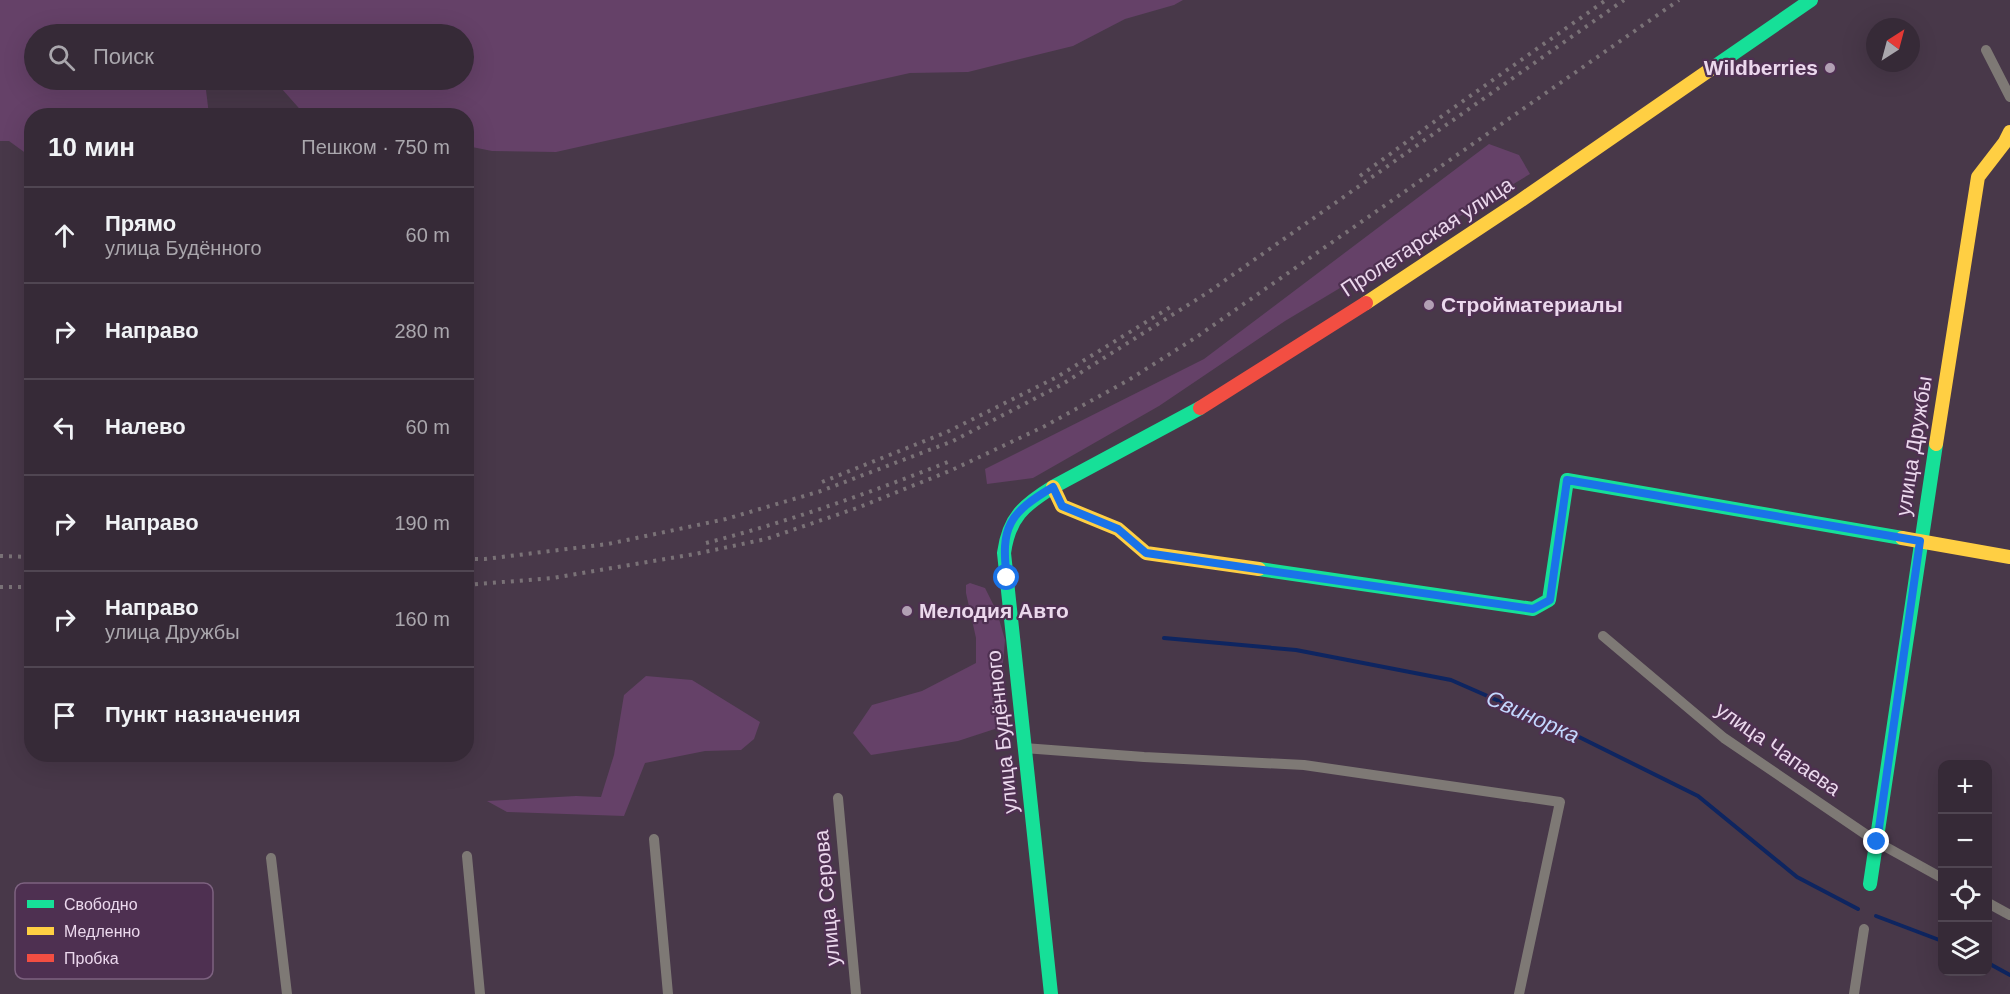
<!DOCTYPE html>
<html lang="ru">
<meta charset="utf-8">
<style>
:root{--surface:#362a37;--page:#413642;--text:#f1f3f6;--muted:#aaa7ad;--line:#504652}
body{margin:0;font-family:Helvetica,sans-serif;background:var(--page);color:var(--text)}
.controls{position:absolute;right:18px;bottom:18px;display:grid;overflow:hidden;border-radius:12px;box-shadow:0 6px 24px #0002}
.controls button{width:54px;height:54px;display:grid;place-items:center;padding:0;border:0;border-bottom:2px solid var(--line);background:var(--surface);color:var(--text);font:30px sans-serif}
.compass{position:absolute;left:1866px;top:18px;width:54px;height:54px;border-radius:50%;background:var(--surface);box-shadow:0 6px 24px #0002;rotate:36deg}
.stop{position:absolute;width:18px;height:18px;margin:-14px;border:4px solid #1a73e8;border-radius:50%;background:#fff}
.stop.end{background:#1a73e8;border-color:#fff;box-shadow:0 2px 6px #0008}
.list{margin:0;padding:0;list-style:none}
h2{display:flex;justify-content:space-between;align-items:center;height:78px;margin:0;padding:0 24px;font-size:26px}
h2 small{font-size:20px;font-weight:400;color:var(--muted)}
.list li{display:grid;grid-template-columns:39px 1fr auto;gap:18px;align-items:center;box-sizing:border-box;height:96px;padding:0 24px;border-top:2px solid var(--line)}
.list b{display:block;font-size:22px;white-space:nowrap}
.list p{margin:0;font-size:20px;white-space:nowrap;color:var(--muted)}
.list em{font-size:20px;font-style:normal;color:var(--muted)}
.icon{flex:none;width:33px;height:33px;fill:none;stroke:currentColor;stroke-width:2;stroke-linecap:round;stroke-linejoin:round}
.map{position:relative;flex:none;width:2010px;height:994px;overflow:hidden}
.search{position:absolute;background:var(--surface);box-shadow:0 6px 24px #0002;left:24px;top:24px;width:450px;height:66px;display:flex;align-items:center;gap:15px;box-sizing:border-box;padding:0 21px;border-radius:33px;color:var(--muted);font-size:22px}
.panel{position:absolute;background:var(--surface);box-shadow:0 6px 24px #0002;left:24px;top:108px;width:450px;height:654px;border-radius:24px}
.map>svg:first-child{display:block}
.green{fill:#654168}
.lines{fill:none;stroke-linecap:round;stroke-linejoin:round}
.stream{stroke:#0e2560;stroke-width:4}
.street{stroke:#7e7975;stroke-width:10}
.fast{stroke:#16e098;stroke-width:14}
.slow{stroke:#ffcf43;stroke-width:14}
.jam{stroke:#f24e42;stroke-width:14}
.rail{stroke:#7a7277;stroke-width:4;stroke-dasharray:3 6;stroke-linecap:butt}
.route{stroke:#1a73e8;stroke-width:8}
.poi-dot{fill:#b2a0b4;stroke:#4e3051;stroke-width:2}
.labels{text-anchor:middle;stroke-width:4.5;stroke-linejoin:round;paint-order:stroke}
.poi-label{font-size:21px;font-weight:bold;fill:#ebd8ed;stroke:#4e3051;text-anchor:start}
.street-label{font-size:21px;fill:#ebd8ed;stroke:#4e3051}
.water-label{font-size:22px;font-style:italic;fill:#c3d7fe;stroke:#4e3051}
.key{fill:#4e3051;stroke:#7d6280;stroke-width:1.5}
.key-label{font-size:16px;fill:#ebd8ed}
</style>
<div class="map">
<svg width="2010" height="994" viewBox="0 0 2010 994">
<rect width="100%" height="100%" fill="#483849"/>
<g class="green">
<path d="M0,0h1183l-9,5 -49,14 -52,27 -105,26 -58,1 -354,79 -64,-1 -25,-5 -1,-30 -161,-1 -31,-35h190v-46h-430v46h179l-7,10 3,25 -177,1 -1,41 -22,-16h-9z"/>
<path d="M1489,144l30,11 11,19 -245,147 -126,85 -126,72 -46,6 -2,-15 219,-110z"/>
<path d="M970,583l15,5 12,24 8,28 -2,23 4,62 -49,16 -87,14 -18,-22 19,-28 50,-14 54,-28v-25l-10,-45v-8z"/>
<path d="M646,676l46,4 68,42 -6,17 -13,11 -36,1 -60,12 -21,53 -117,-4 -20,-11 89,-5 25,1 13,-42 10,-60z"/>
</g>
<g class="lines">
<g class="stream">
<path d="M1164,638l132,12 155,30 112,49 135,67 99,81 61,32"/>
<path d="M1876,916l66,25"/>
<path d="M1988,963l22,12"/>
</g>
<g class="street">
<path d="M1986,50l24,47"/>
<path d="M1603,636l121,102 153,104 65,36"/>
<path d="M1024,748l120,9 160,8 256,37 -41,192"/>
<path d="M838,798l18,196"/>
<path d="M654,839l14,155"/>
<path d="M467,856l13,138"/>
<path d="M271,858l16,136"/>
<path d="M1988,903l22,12"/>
<path d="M1854,994l10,-65"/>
</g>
<g class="fast">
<path d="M1711,69l100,-69"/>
<path d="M1259,569l274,40 16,-9 18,-120 335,58"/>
<path d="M1870,884l66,-440"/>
<path d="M1051,994l-47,-441c5,-36 20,-48 49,-66l147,-79"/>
</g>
<g class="slow">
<path d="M1366,303l154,-102 191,-132"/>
<path d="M1936,444l42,-267 27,-35 5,-10"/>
<path d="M1053,487l9,19 56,23 28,24 113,16"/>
<path d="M1902,538l108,19"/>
</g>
<path class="jam" d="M1200,408l166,-105"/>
<g class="rail">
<path d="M1360,176l89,-65 157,-111"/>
<path d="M822,482l125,-50 110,-55 115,-71"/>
<path d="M706,543c85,-22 166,-51 247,-83"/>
<path d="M0,556l32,1"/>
<path d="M466,559h19l123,-15 118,-25 95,-28 132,-50 108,-56 146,-92 417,-293"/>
<path d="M466,585l87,-7 142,-24 71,-15 91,-31 95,-38 93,-44 82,-45 68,-43 484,-338"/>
<path d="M0,587h32"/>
</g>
</g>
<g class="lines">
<path class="route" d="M1007,578c-7,-51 2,-65 46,-91l9,19 56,23 28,24 387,56 17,-9 17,-120 353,61 -43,301"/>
</g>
<g class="poi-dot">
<circle cx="1830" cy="68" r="6"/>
<circle cx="1429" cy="305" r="6"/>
<circle cx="907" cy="611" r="6"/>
</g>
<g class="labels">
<g class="poi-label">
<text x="1818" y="75" text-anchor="end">Wildberries</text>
<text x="1441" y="312">Стройматериалы</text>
<text x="919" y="618">Мелодия Авто</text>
</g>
<g class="street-label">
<text transform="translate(1427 237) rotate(-33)" y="7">Пролетарская улица</text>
<text transform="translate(1914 446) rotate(-81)" y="7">улица Дружбы</text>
<text transform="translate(1002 732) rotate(-96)" y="7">улица Будённого</text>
<text transform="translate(1778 749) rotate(35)" y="7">улица Чапаева</text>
<text transform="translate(827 898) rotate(-95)" y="7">улица Серова</text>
</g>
<g class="water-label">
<text transform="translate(1533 716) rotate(24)" y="8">Свинорка</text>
</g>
</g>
<rect x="15" y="883" width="198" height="96" rx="9" class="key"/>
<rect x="27" y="900" width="27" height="8" fill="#16e098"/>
<rect x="27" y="927" width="27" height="8" fill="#ffcf43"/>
<rect x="27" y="954" width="27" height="8" fill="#f24e42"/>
<g class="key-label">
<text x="64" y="910">Свободно</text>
<text x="64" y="937">Медленно</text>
<text x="64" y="964">Пробка</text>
</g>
</svg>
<div class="controls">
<button>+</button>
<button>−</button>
<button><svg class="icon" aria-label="locate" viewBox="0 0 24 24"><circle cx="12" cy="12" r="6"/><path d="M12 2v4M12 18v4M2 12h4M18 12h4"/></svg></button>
<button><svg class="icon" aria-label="layers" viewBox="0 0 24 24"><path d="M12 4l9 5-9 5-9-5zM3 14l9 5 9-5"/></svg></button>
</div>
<svg class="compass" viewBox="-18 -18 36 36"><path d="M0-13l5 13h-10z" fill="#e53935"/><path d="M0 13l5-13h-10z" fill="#aaa7ad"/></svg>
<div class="stop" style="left:1007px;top:578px"></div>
<div class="stop end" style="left:1877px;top:842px"></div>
<div class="search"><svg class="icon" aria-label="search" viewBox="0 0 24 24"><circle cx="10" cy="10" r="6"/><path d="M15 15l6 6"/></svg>Поиск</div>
<section class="panel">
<h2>10 мин<small>Пешком · 750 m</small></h2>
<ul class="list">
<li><svg class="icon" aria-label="ahead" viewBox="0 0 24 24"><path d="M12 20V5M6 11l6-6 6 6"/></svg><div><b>Прямо</b><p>улица Будённого</p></div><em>60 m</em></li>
<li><svg class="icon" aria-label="right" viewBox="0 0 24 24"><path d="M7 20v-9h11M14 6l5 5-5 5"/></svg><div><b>Направо</b></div><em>280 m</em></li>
<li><svg class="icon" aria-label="left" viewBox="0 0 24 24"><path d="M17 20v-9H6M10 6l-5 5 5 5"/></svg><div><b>Налево</b></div><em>60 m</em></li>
<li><svg class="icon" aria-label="right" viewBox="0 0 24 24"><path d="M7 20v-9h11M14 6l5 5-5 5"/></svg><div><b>Направо</b></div><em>190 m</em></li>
<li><svg class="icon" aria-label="right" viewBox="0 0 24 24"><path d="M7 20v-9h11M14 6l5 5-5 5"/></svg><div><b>Направо</b><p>улица Дружбы</p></div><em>160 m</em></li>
<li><svg class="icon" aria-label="arrive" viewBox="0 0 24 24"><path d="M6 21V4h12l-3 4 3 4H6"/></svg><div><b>Пункт назначения</b></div></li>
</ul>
</section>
</div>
